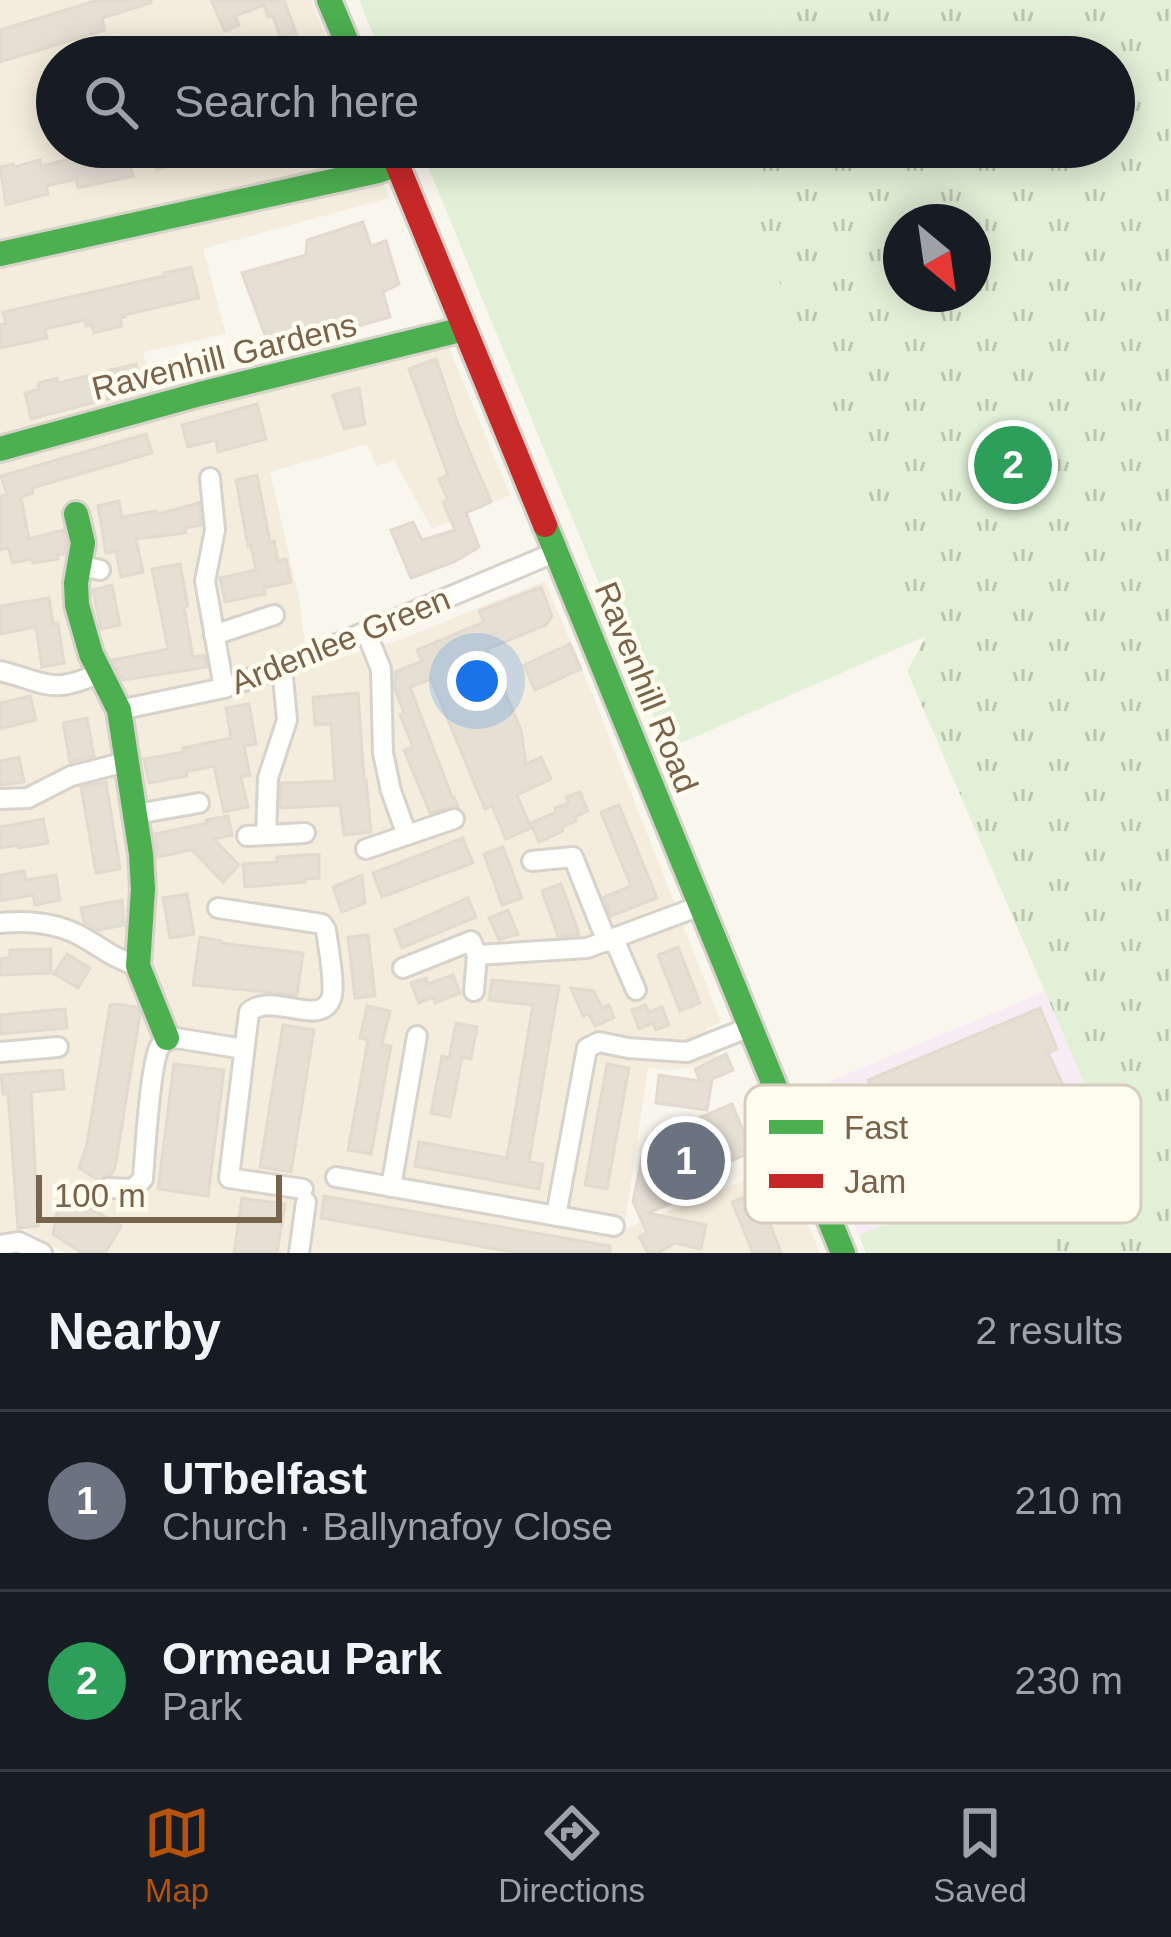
<!DOCTYPE html>
<meta charset="utf-8">
<style>
:root{--surface:#171b24;--page:#20242c;--text:#f1f3f6;--muted:#9ea1a6;--line:#363941;--accent:#b45309}
body{margin:0;font-family:Arial,sans-serif;background:var(--page);color:var(--text)}
.compass{position:absolute;left:883px;top:204px;width:108px;height:108px;border-radius:50%;background:var(--surface);box-shadow:0 6px 30px #0003;rotate:151deg}
.scale{position:absolute;left:36px;bottom:30px;width:246px;box-sizing:border-box;padding-left:12px;border:6px solid #79634a;border-top:0;font-size:33px;line-height:42px;white-space:nowrap;color:#79634a;-webkit-text-stroke:9px #fffbef;paint-order:stroke}
.you{position:absolute;left:477px;top:681px;width:42px;height:42px;margin:-30px;border:9px solid #fff;border-radius:50%;background:#1a73e8;box-shadow:0 0 0 18px #1a73e833}
.badge{display:grid;place-items:center;width:78px;height:78px;border-radius:50%;background:var(--accent);color:#fff;font-size:39px;font-weight:700}
.pin{position:absolute;translate:-50% -50%;border:6px solid #fff;box-shadow:0 3px 12px #0006}
.list{margin:0;padding:0;list-style:none}
h2{display:flex;justify-content:space-between;align-items:center;height:156px;margin:0;padding:0 48px;font-size:51px}
h2 small{font-size:39px;font-weight:400;color:var(--muted)}
.list li{display:grid;grid-template-columns:78px 1fr auto;gap:36px;align-items:center;box-sizing:border-box;height:180px;padding:0 48px;border-top:3px solid var(--line)}
.list b{display:block;font-size:45px;white-space:nowrap}
.list p{margin:0;font-size:39px;white-space:nowrap;color:var(--muted)}
.list em{font-size:39px;font-style:normal;color:var(--muted)}
.icon{flex:none;width:66px;height:66px;fill:none;stroke:currentColor;stroke-width:2;stroke-linecap:round;stroke-linejoin:round}
.map{position:relative;flex:none;width:1171px;height:1253px;overflow:hidden}
.search{position:absolute;background:var(--surface);box-shadow:0 6px 30px #0003;left:36px;right:36px;top:36px;height:132px;display:flex;align-items:center;gap:30px;box-sizing:border-box;padding:0 42px;border-radius:66px;color:var(--muted);font-size:45px}
.sheet{height:516px;background:var(--surface)}
nav{display:flex;justify-content:space-around;align-items:center;box-sizing:border-box;height:168px;border-top:3px solid var(--line);background:var(--surface);font-size:33px;color:var(--muted)}
nav a{display:grid;justify-items:center;gap:6px}
nav .on{color:var(--accent)}
.map>svg:first-child{display:block}
.residential{fill:#f4eddd}
.education{fill:#f7ecf4}
.grass{fill:#e1f0d7}
.park{fill:url(#park-tufts);fill-rule:evenodd}
.building{fill:#e5dfd4;stroke:#e2dace;stroke-width:3}
.lines{fill:none;stroke-linecap:round;stroke-linejoin:round}
.street-casing{stroke:#d7d3cb;stroke-width:24}
.fast-casing{stroke:#d8d3ca;stroke-width:30}
.jam-casing{stroke:#d8d3ca;stroke-width:30}
.street{stroke:#fefefc;stroke-width:18}
.fast{stroke:#4caf50;stroke-width:24}
.jam{stroke:#c62828;stroke-width:24}
.labels{text-anchor:middle;stroke-width:9;stroke-linejoin:round;paint-order:stroke}
.street-label{font-size:33px;fill:#79634a;stroke:#fffbef}
.key{fill:#fffbef;stroke:#d7cdbe;stroke-width:3}
.key-label{font-size:33px;fill:#79634a}
</style>
<div class="map">
<svg width="1171" height="1253" viewBox="0 0 1171 1253">
<defs>
<pattern id="park-tufts" width="24" height="20" patternUnits="userSpaceOnUse" patternTransform="scale(3)"><rect width="24" height="20" fill="#e1f0d7"/><path d="M3 7l-1-3M5 7V3M7 7l1-3M15 17l-1-3M17 17v-4M19 17l1-3" fill="none" stroke="#bbc6b0"/></pattern>
</defs>
<rect width="100%" height="100%" fill="#f8f6ed"/>
<path class="residential" d="M0,0h311l23,57h-277v90h312l20,51 -186,51 23,85 -83,18 11,42 286,-68 70,169 -78,34 -38,-69 -18,6 -9,-22 -97,28 29,126 9,70 94,-29 143,-58 49,117 127,324 -15,7 12,28 -29,11 -21,2 -20,-2 -24,161 159,-64 37,88h-512l1,-15 -19,-5 -4,20h-221l-41,-24 -24,5z"/>
<path class="education" d="M1046,991l59,141 -246,103 -59,-141z"/>
<g class="grass">
<path d="M359,0h413l10,57h-399z"/>
<path d="M420,147h356l-22,36 5,50 167,403 -259,113z"/>
<path d="M1021,1167l37,86h-192l-7,-18z"/>
</g>
<path class="park" d="M772,0h399v1253h-113l-37,-86 84,-36 -198,-460 19,-35 -167,-403 -5,-50 22,-36h338v-90h-332zM901,222h72v72h-72z"/>
<g class="building">
<path d="M98,0h53v3l-49,15 3,12 -105,32v-32z"/>
<path d="M211,0h73l21,57h-18l-14,-41 -5,1 -4,-12 -29,11 4,9 -14,6z"/>
<path d="M99,147h28l6,29 -55,12 -2,-9 -30,7 2,8 -42,11 -6,-38 13,-3 1,3 26,-7 1,6 59,-14z"/>
<path d="M153,147h46l2,12 -44,10z"/>
<path d="M363,222l8,24 15,-5 13,43 -16,8 7,25 -119,34 -29,-78 64,-18 1,-15z"/>
<path d="M191,267l8,31 -75,17 1,2 -5,1 2,8 -28,7 -2,-8 -6,1 -1,-6 -40,9 2,9 -47,10v-23l6,-2 -3,-11 161,-36v-3z"/>
<path d="M436,359l22,65 33,78 -25,11 13,34 -25,15 -43,16 -20,-48 22,-8 9,18 33,-10 -12,-28 5,-2 -9,-21 9,-4 -39,-106z"/>
<path d="M136,364l6,26 -111,29 -6,-26 14,-4 -1,-6 19,-5 1,5z"/>
<path d="M359,388l6,36 -21,5 -11,-34z"/>
<path d="M257,404l9,35 -48,13 -2,-12 -28,7 -6,-22z"/>
<path d="M146,434l6,19 -120,35 1,5 -12,4 8,42 34,-9 3,14 -2,10 -7,1 1,4 -25,4 -1,-4 -20,4 -3,-15 -9,2v-54l7,-1 -6,-19z"/>
<path d="M257,475l13,67 4,-1 4,20 8,-2 5,23 -27,6 1,6 -40,8 -5,-24 36,-8 -5,-24h-3l-12,-66z"/>
<path d="M119,501l3,16 34,-6 1,3 42,-11 2,22 -16,3 1,5 -50,6 7,33 -22,5 -5,-26 -10,2 -8,-47z"/>
<path d="M180,564l8,42 -4,1 9,50 11,-2 3,12 -84,13 -11,-20 56,-11 -16,-80z"/>
<path d="M112,585l8,40 -19,4 -8,-39z"/>
<path d="M541,587l11,29 -6,9 -59,24 34,81 5,34 15,-7 10,22 -34,16 14,33 -25,11 -14,-33 -7,3 -54,-130 -21,8 42,110h2l4,9 -28,7 -26,-63 9,-3 -13,-32 4,-2 -9,-24v-17l27,-11 -5,-11 67,-28 -5,-11z"/>
<path d="M49,598l4,26 5,-1 6,40 -22,4 -6,-40 -36,7v-28z"/>
<path d="M570,644l11,25 -46,21 -11,-25z"/>
<path d="M358,693l6,87h2l5,52 -27,3 -4,-30 -60,3 1,-25 54,-2 -4,-57 -16,1 -2,-28z"/>
<path d="M30,696l6,24 -36,9v-26z"/>
<path d="M249,704l7,40 -12,2 6,29 -9,2 7,30 -24,5 -10,-46 -28,6 1,4 -38,7 -5,-24 40,-7 -1,-4 48,-10 -5,-30z"/>
<path d="M87,718l7,38 -24,6 -7,-39z"/>
<path d="M19,757l5,25 -24,3v-24z"/>
<path d="M106,782l14,87 -24,4 -15,-86z"/>
<path d="M580,792l8,19 -14,6 2,4 -15,6 2,4 -24,11 -8,-19 25,-11 -1,-4 14,-5 -3,-6z"/>
<path d="M619,805l38,93 -46,18 -7,-19 27,-11 -30,-74z"/>
<path d="M228,816l4,19 -18,4 25,26 -16,17 -31,-32 -34,7 -3,-23 52,-11 -1,-3z"/>
<path d="M43,819l5,24 -29,5 -1,-3 -18,3v-21z"/>
<path d="M463,838l10,25 -91,34 -9,-24z"/>
<path d="M503,847l19,51 -20,7 -18,-51z"/>
<path d="M319,854v24l-14,1v3l-60,5 -2,-23 34,-2v-5z"/>
<path d="M24,871l2,9 30,-5 4,25 -25,5 -2,-10 -33,6v-26z"/>
<path d="M362,875l3,28 -23,9 -9,-25z"/>
<path d="M561,884l14,38 4,13 -21,1 -16,-45z"/>
<path d="M187,894l7,40 -24,4 -7,-40z"/>
<path d="M468,898l8,19 -74,31 -7,-18z"/>
<path d="M122,900l2,25 -26,5 -14,-8 -3,-14z"/>
<path d="M508,910l10,24 -19,6 -10,-22z"/>
<path d="M368,935l7,61 -20,2 -7,-61z"/>
<path d="M200,937l21,4v2l82,10 -6,42 -104,-10z"/>
<path d="M678,947l22,56 -20,8 -22,-56z"/>
<path d="M51,949v24l-51,2v-16l10,-2v-7z"/>
<path d="M67,954l23,14 -12,20 -24,-14z"/>
<path d="M453,975l7,18 -25,10 -2,-6 -14,6 -8,-20 15,-5 2,6z"/>
<path d="M492,980l67,6 -30,176 14,2 -4,25 -124,-23 4,-24 88,16 26,-153 -44,-5z"/>
<path d="M571,988l23,3 8,17 7,-3 5,13 -19,8 -6,-12 -6,2z"/>
<path d="M117,1004l20,3 3,7 -25,154 -4,7 -13,5 -19,-12 8,-24 23,-139z"/>
<path d="M645,1005l4,7 13,-5 7,18 -13,5 -3,-7 -14,6 -7,-19z"/>
<path d="M367,1006l23,5 -8,34 9,1 -20,108 -23,-4 20,-110 -8,-2z"/>
<path d="M1040,1008l17,41 -9,4 33,71 -28,12 -9,-22 -21,9 -15,-36 -17,7 -3,-6 -40,17 5,13 -55,23 -2,-4 -9,4 -6,-15 -43,18 -11,-26 49,-20 -8,-18z"/>
<path d="M65,1009l2,19 -67,6v-19z"/>
<path d="M456,1023l21,4 -6,32 -9,-2 -12,60 -19,-4 11,-57 7,2z"/>
<path d="M283,1025l31,5 -23,142 -31,-5z"/>
<path d="M726,1054l7,16 -21,9 -5,31 -51,-7 3,-28 41,6 -5,-12z"/>
<path d="M174,1064l50,6 -16,126 -50,-7z"/>
<path d="M607,1064l22,4 -22,121 -22,-4z"/>
<path d="M62,1070l2,19 -33,3 7,134 -20,2 -10,-135 -5,1 -2,-19z"/>
<path d="M732,1104l20,48 -68,28 6,15 -42,18 58,12 -5,24 -26,-6 -17,10h-10l-9,-16 8,-4 -14,-32 10,-48 7,-4 -3,-9z"/>
<path d="M61,1191l60,35 -16,27h-23l-29,-19z"/>
<path d="M756,1192l22,52 3,9h-28l-21,-51z"/>
<path d="M324,1196l286,50v7h-91l-198,-35z"/>
<path d="M242,1198l43,6 -8,49h-43z"/>
</g>
<g class="lines">
<g class="street-casing">
<g id="street">
<path d="M210,478l5,52 -10,51 19,107"/>
<path d="M80,565l20,5"/>
<path d="M366,632l15,37 2,84 8,38 16,44"/>
<path d="M214,635l60,-20"/>
<path d="M0,671c48,12 50,24 100,2"/>
<path d="M119,710l105,-22 58,-21 274,-115"/>
<path d="M0,799l28,-1 43,-22 55,-14"/>
<path d="M136,814l63,-11"/>
<path d="M266,835l2,-57 19,-58 -5,-53"/>
<path d="M247,836l58,-3"/>
<path d="M366,849l88,-30"/>
<path d="M532,861l41,-4 34,85"/>
<path d="M218,908l98,15 6,1 4,6c2,16 10,56 5,69 -12,29 -59,-8 -82,13l-20,166 74,11"/>
<path d="M0,923c30,-3 60,0 86,16 19,11 31,21 52,27"/>
<path d="M614,939l22,51"/>
<path d="M403,968l68,-27 6,14 110,-7 113,-42"/>
<path d="M474,991l3,-36"/>
<path d="M0,1052l58,-5"/>
<path d="M336,1177l278,49"/>
<path d="M391,1187l26,-151"/>
<path d="M108,1188l25,1 10,-10c2,-25 7,-116 17,-133 5,-9 6,-7 16,-8l68,11"/>
<path d="M556,1216l31,-168 12,-6 29,6 59,4 63,-25"/>
<path d="M0,1245l19,-3 23,11"/>
<path d="M299,1253l7,-51"/>
</g>
</g>
<g class="fast-casing">
<g id="fast">
<path d="M329,0l24,57"/>
<path d="M0,254l378,-83 19,-7"/>
<path d="M0,449l200,-55 264,-65"/>
<path d="M76,514l7,29 -7,40 1,22 14,49 28,56 22,144 2,35 -5,77 29,72"/>
<path d="M545,525l298,728"/>
</g>
</g>
<g class="jam-casing">
<path id="jam" d="M390,147l155,378"/>
</g>
<use href="#street" class="street"/>
<use href="#fast" class="fast"/>
<use href="#jam" class="jam"/>
</g>
<g class="labels">
<g class="street-label">
<text transform="translate(224 356) rotate(-14)" y="12">Ravenhill Gardens</text>
<text transform="translate(340 640) rotate(-22)" y="12">Ardenlee Green</text>
<text transform="translate(647 687) rotate(68)" y="12">Ravenhill Road</text>
</g>
</g>
<rect x="745" y="1085" width="396" height="138" rx="18" class="key"/>
<rect x="769" y="1120" width="54" height="14" fill="#4caf50"/>
<rect x="769" y="1174" width="54" height="14" fill="#c62828"/>
<g class="key-label">
<text x="844" y="1139">Fast</text>
<text x="844" y="1193">Jam</text>
</g>
</svg>
<svg class="compass" viewBox="-18 -18 36 36"><path d="M0-13l5 13h-10z" fill="#e53935"/><path d="M0 13l5-13h-10z" fill="#9ea1a6"/></svg>
<div class="scale">100 m</div>
<div class="you"></div>
<div class="pin badge" style="left:686px;top:1161px;background:#6b7280">1</div>
<div class="pin badge" style="left:1013px;top:465px;background:#2e9e5b">2</div>
<div class="search"><svg class="icon" aria-label="search" viewBox="0 0 24 24"><circle cx="10" cy="10" r="6"/><path d="M15 15l6 6"/></svg>Search here</div>
</div>
<section class="sheet">
<h2>Nearby<small>2 results</small></h2>
<ul class="list">
<li><span class="badge" style="background:#6b7280">1</span><div><b>UTbelfast</b><p>Church · Ballynafoy Close</p></div><em>210 m</em></li>
<li><span class="badge" style="background:#2e9e5b">2</span><div><b>Ormeau Park</b><p>Park</p></div><em>230 m</em></li>
</ul>
</section>
<nav>
<a class="on"><svg class="icon" aria-label="map" viewBox="0 0 24 24"><path d="M3 6l6-2 6 2 6-2v14l-6 2-6-2-6 2zM9 4v14M15 6v14"/></svg>Map</a>
<a><svg class="icon" aria-label="directions" viewBox="0 0 24 24"><path d="M12 3l9 9-9 9-9-9zM9 14v-3h6M13 9l2 2-2 2"/></svg>Directions</a>
<a><svg class="icon" aria-label="saved" viewBox="0 0 24 24"><path d="M7 4h10v16l-5-4-5 4z"/></svg>Saved</a>
</nav>
